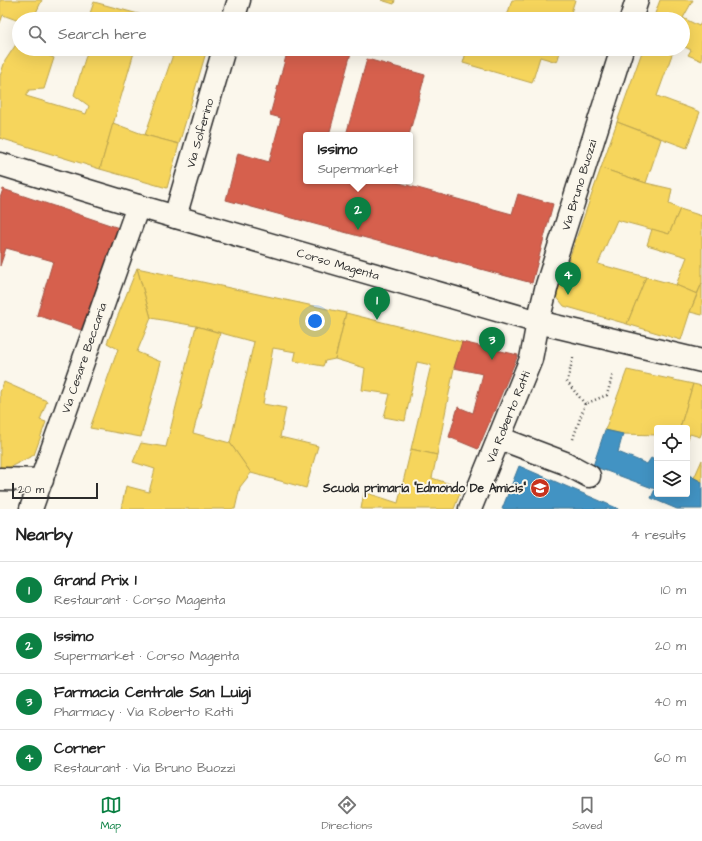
<!DOCTYPE html>
<meta charset="utf-8">
<style>
:root{--surface:#fff;--page:#f6f6f6;--text:#222;--muted:#767676;--line:#e0e0e0;--accent:#0b8043}
body{margin:0;font-family:"Architects Daughter",sans-serif;background:var(--page);color:var(--text)}
.controls{position:absolute;right:12px;bottom:12px;display:grid;overflow:hidden;border-radius:4px;box-shadow:0 4px 16px #0002}
.controls button{width:36px;height:36px;display:grid;place-items:center;padding:0;border:0;border-bottom:1px solid var(--line);background:var(--surface);color:var(--text);font:20px sans-serif}
.scale{position:absolute;left:12px;bottom:10px;width:86px;box-sizing:border-box;padding-left:4px;border:2px solid #2b2b2b;border-top:0;font-size:11px;line-height:14px;white-space:nowrap;color:#2b2b2b;-webkit-text-stroke:3px #fbf7ec;paint-order:stroke}
.you{position:absolute;left:315px;top:321px;width:14px;height:14px;margin:-10px;border:3px solid #fff;border-radius:50%;background:#1a73e8;box-shadow:0 0 0 6px #1a73e833}
.badge{display:grid;place-items:center;width:26px;height:26px;border-radius:50%;background:var(--accent);color:#fff;font-size:13px;font-weight:700}
.pin{position:absolute;translate:-50% -33px;filter:drop-shadow(0 1px 2px #0008)}
.pin::after{content:'';position:absolute;top:21px;width:14px;height:12px;background:inherit;clip-path:polygon(0 0,100% 0,50% 100%)}
.popup{position:absolute;left:303px;top:132px;width:110px;height:52px;box-sizing:border-box;display:grid;place-content:center;border-radius:4px;background:var(--surface);filter:drop-shadow(0 1px 3px #0005);font-size:13px;white-space:nowrap;color:var(--muted)}
.popup b{font-size:15px;color:var(--text)}
.popup::after{content:'';position:absolute;left:50%;top:100%;margin-left:-8px;border:8px solid transparent;border-top-color:var(--surface)}
.list{margin:0;padding:0;list-style:none}
h2{display:flex;justify-content:space-between;align-items:center;height:52px;margin:0;padding:0 16px;font-size:17px}
h2 small{font-size:13px;font-weight:400;color:var(--muted)}
.list li{display:grid;grid-template-columns:26px 1fr auto;gap:12px;align-items:center;box-sizing:border-box;height:56px;padding:0 16px;border-top:1px solid var(--line)}
.list b{display:block;font-size:15px;white-space:nowrap}
.list p{margin:0;font-size:13px;white-space:nowrap;color:var(--muted)}
.list em{font-size:13px;font-style:normal;color:var(--muted)}
.icon{flex:none;width:22px;height:22px;fill:none;stroke:currentColor;stroke-width:2;stroke-linecap:round;stroke-linejoin:round}
.map{position:relative;flex:none;width:702px;height:509px;overflow:hidden}
.search{position:absolute;background:var(--surface);box-shadow:0 4px 16px #0002;left:12px;right:12px;top:12px;height:44px;display:flex;align-items:center;gap:10px;box-sizing:border-box;padding:0 14px;border-radius:22px;color:var(--muted);font-size:15px}
.sheet{height:276px;background:var(--surface)}
nav{display:flex;justify-content:space-around;align-items:center;box-sizing:border-box;height:56px;border-top:1px solid var(--line);background:var(--surface);font-size:11px;color:var(--muted)}
nav a{display:grid;justify-items:center;gap:2px}
nav .on{color:var(--accent)}
.map>svg:first-child{display:block}
.homes{fill:#f6d55c;stroke:#b9a24d}
.shops{fill:#d6604d;stroke:#a35043}
.schools{fill:#4393c3;stroke:#3c7495}
.lines{fill:none;stroke-linecap:round;stroke-linejoin:round}
.minor-casing{stroke:#2b2b2b;stroke-width:25}
.path{stroke:#2b2b2b;stroke-width:2.5;stroke-dasharray:1 3;stroke-linecap:butt}
.minor{stroke:#fbf7ec;stroke-width:22}
.labels{text-anchor:middle;stroke-width:4;stroke-linejoin:round;paint-order:stroke}
.street-label{font-size:12px;fill:#2b2b2b;stroke:#fbf7ec}
.poi-label{font-size:12px;font-weight:bold;fill:#2b2b2b;stroke:#fbf7ec;text-anchor:end}
</style>
<div class="map">
<svg width="702" height="509" viewBox="0 0 702 509">
<rect width="100%" height="100%" fill="#fbf7ec"/>
<filter id="ink" filterUnits="userSpaceOnUse"><feTurbulence type="fractalNoise" baseFrequency=".025" numOctaves="2"/><feDisplacementMap in="SourceGraphic" scale="8" xChannelSelector="R" yChannelSelector="G"/><feConvolveMatrix kernelMatrix="1 2 1 2 8 2 1 2 1" color-interpolation-filters="sRGB"/></filter>
<g filter="url(#ink)">
<g class="homes">
<path d="M0,0h42l-9,19h-14v2l-16,-6 -3,8z"/>
<path d="M381,0h14l-1,4z"/>
<path d="M512,0h63l-6,19h-63z"/>
<path d="M660,0h33l-10,18 16,8 3,-5v40l-14,-6 3,-5 -8,-4v-27h-30z"/>
<path d="M94,2l63,17h-69z"/>
<path d="M17,43h2v6h14l21,9 -10,31 -15,1 -3,6 60,18 3,-8 -15,-11 14,-46h47l-35,120 -100,-31v-62l5,-15z"/>
<path d="M175,49h32l-28,95 -34,-9z"/>
<path d="M467,49h94l-4,13 -17,-5 -8,26 -69,-20z"/>
<path d="M643,49h31l-17,47 43,16 -13,36 -70,-26z"/>
<path d="M617,122l44,17 -15,44 -45,-15z"/>
<path d="M113,123l32,12 34,9 -12,44 -67,-19z"/>
<path d="M601,168l45,15 26,6 -3,15 11,5 -11,25 -52,-14 -19,44 48,13 -19,47 -63,-18 -8,-10z"/>
<path d="M680,209l22,7v67l-5,11 -21,-9 11,-28 -40,-12 5,-16 17,5z"/>
<path d="M137,268l209,45 -11,46 -10,2 -2,5 -29,-5 2,-9 -23,-4 -10,56 23,4 -6,29 38,9 -12,42 -55,-15 -21,-30 24,-101 -58,-16 -45,-8z"/>
<path d="M137,268l14,50 -14,34 24,10 -20,75 -51,-9 28,-79 -11,-6z"/>
<path d="M646,277l30,8 21,9 -7,18 -9,28 -54,-16z"/>
<path d="M702,283v32l-12,-3z"/>
<path d="M346,313l116,29 -8,26 -17,87 -26,-6 20,-84 -14,-3 -12,59 -21,-4 6,-23 -28,-4 3,-22 -30,-9z"/>
<path d="M196,326l24,7 -27,100 37,10 21,30 -11,14 -5,22h-114l5,-23 23,6 6,-23 -22,-7 8,-19 25,4z"/>
<path d="M627,370l66,14 -13,44h-23v7l-34,-1 -18,-4z"/>
<path d="M4,382l43,19 -7,19 6,2 -12,33 -30,15 -4,-2v-76z"/>
<path d="M693,384l9,2v46l-2,5 -10,-3 -3,7v-13h-7z"/>
<path d="M411,449l26,6 -5,23 30,10 -8,21h-93l3,-17 34,11z"/>
<path d="M702,460v22l-8,-4z"/>
</g>
<g class="shops">
<path d="M288,49h64l-23,86 -8,-1v1h-15v46h86l120,33 6,-20 35,10 -21,79 -306,-83 12,-47 31,9 12,-44 -11,-3z"/>
<path d="M367,59l58,16 -16,60h-63z"/>
<path d="M3,189l116,39 -38,102 -44,-15 16,-54 -47,-13 -6,18v-68z"/>
<path d="M462,342l56,13 -40,94 -29,-12 9,-30 15,6 10,-39 -29,-6z"/>
</g>
<g class="schools">
<path d="M605,430l18,4 -5,18 29,12 4,-6 6,3v33h30v-20l15,8v27h-25l-26,-11 4,-9 -62,-23z"/>
<path d="M519,466l100,43h-117z"/>
</g>
<g class="lines">
<g class="minor-casing">
<g id="minor">
<path d="M233,19l6,-19"/>
<path d="M631,19l6,-19"/>
<path d="M0,164l138,42 400,116 164,39"/>
<path d="M175,217l49,-168"/>
<path d="M499,438l66,25 24,13"/>
<path d="M0,479l42,1"/>
<path d="M31,509l107,-303"/>
<path d="M470,509l61,-150 7,-37 9,-37 75,-236"/>
</g>
</g>
<g class="path">
<path d="M573,358l-6,24 18,22 22,-9 6,-22"/>
<path d="M573,439l12,-35"/>
</g>
<use href="#minor" class="minor"/>
</g>
</g>
<defs>
<g id="school-disc" transform="scale(1)"><circle r="9.5" fill="#c8321e" stroke="#fbf7ec"/><path d="M0-5L7-2L0 1L-7-2ZM-4 1L0 2.5L4 1V4Q0 6-4 4Z" fill="#fff"/></g>
</defs>
<g fill-rule="evenodd">
<use href="#school-disc" x="540" y="488"/>
</g>
<g class="labels">
<g class="street-label">
<text transform="translate(200 133) rotate(-74)" y="4">Via Solferino</text>
<text transform="translate(579 185) rotate(-73)" y="4">Via Bruno Buozzi</text>
<text transform="translate(338 264) rotate(16)" y="4">Corso Magenta</text>
<text transform="translate(84 358) rotate(-71)" y="4">Via Cesare Beccaria</text>
<text transform="translate(508 417) rotate(-68)" y="4">Via Roberto Ratti</text>
</g>
<g class="poi-label">
<text x="526" y="492">Scuola primaria "Edmondo De Amicis"</text>
</g>
</g>
</svg>
<div class="controls">
<button><svg class="icon" aria-label="locate" viewBox="0 0 24 24"><circle cx="12" cy="12" r="6"/><path d="M12 2v4M12 18v4M2 12h4M18 12h4"/></svg></button>
<button><svg class="icon" aria-label="layers" viewBox="0 0 24 24"><path d="M12 4l9 5-9 5-9-5zM3 14l9 5 9-5"/></svg></button>
</div>
<div class="scale">20 m</div>
<div class="you"></div>
<div class="pin badge" style="left:377px;top:320px">1</div>
<div class="pin badge" style="left:358px;top:230px">2</div>
<div class="popup"><b>Issimo</b>Supermarket</div>
<div class="pin badge" style="left:492px;top:360px">3</div>
<div class="pin badge" style="left:568px;top:295px">4</div>
<div class="search"><svg class="icon" aria-label="search" viewBox="0 0 24 24"><circle cx="10" cy="10" r="6"/><path d="M15 15l6 6"/></svg>Search here</div>
</div>
<section class="sheet">
<h2>Nearby<small>4 results</small></h2>
<ul class="list">
<li><span class="badge">1</span><div><b>Grand Prix 1</b><p>Restaurant · Corso Magenta</p></div><em>10 m</em></li>
<li><span class="badge">2</span><div><b>Issimo</b><p>Supermarket · Corso Magenta</p></div><em>20 m</em></li>
<li><span class="badge">3</span><div><b>Farmacia Centrale San Luigi</b><p>Pharmacy · Via Roberto Ratti</p></div><em>40 m</em></li>
<li><span class="badge">4</span><div><b>Corner</b><p>Restaurant · Via Bruno Buozzi</p></div><em>60 m</em></li>
</ul>
</section>
<nav>
<a class="on"><svg class="icon" aria-label="map" viewBox="0 0 24 24"><path d="M3 6l6-2 6 2 6-2v14l-6 2-6-2-6 2zM9 4v14M15 6v14"/></svg>Map</a>
<a><svg class="icon" aria-label="directions" viewBox="0 0 24 24"><path d="M12 3l9 9-9 9-9-9zM9 14v-3h6M13 9l2 2-2 2"/></svg>Directions</a>
<a><svg class="icon" aria-label="saved" viewBox="0 0 24 24"><path d="M7 4h10v16l-5-4-5 4z"/></svg>Saved</a>
</nav>
